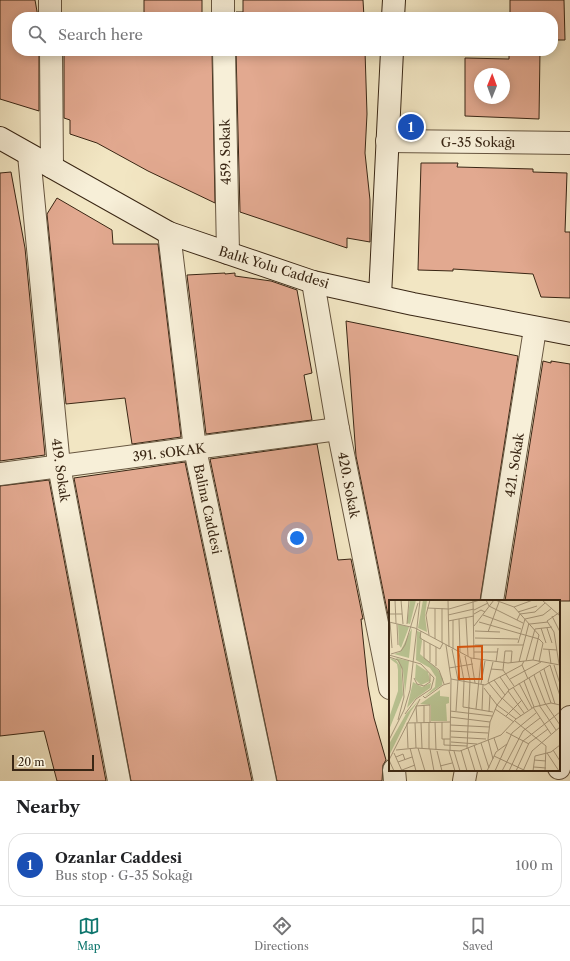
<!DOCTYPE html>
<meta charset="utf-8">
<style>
:root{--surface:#fff;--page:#f6f6f6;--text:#202124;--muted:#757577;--line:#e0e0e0;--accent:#0f766e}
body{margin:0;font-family:"Libre Caslon Text",serif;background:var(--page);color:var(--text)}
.compass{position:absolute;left:474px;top:68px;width:36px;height:36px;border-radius:50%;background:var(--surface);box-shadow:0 2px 10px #0003;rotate:1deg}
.scale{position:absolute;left:12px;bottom:10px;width:82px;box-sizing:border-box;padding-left:4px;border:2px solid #392614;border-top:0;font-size:11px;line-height:14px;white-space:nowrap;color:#392614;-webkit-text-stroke:3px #f7efd8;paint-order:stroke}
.you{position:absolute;left:297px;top:538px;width:14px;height:14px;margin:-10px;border:3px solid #fff;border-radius:50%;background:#1a73e8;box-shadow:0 0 0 6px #1a73e833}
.badge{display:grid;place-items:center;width:26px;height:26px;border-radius:50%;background:var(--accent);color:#fff;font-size:13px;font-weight:700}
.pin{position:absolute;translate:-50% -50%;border:2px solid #fff;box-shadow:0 1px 4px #0006}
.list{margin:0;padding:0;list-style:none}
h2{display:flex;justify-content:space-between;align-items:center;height:52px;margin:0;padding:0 16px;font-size:17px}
h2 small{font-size:13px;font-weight:400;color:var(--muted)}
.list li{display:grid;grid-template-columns:26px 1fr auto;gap:12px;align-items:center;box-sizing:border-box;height:64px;margin:0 8px 8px;padding:0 8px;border:1px solid var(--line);border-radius:16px}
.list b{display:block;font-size:15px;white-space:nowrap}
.list p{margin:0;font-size:13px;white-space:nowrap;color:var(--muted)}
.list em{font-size:13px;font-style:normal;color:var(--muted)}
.icon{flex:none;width:22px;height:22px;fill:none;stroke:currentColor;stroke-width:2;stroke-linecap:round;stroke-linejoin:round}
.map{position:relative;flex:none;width:570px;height:781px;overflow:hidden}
.search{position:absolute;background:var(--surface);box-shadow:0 2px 10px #0003;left:12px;right:12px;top:12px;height:44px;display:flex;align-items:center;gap:10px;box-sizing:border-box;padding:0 14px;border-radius:16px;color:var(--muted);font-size:15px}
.sheet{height:124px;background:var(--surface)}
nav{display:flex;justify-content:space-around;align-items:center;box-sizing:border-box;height:56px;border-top:1px solid var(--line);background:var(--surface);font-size:11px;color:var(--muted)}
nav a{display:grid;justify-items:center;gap:2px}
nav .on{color:var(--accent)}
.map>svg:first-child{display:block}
.building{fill:#e2a990;stroke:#392614;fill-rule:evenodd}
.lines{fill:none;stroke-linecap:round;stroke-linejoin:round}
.street-casing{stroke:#675640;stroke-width:24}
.secondary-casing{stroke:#392614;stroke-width:24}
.street{stroke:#f7efd8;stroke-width:22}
.secondary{stroke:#f7efd8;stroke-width:22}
.labels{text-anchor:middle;stroke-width:4;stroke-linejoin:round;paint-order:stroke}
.street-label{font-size:13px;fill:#392614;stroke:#f7efd8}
.inset-road{fill:none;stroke:#a8997d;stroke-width:1}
.view{fill:#df560c;fill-opacity:0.15;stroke:#df560c;stroke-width:2}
.inset-edge{fill:none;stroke:#392614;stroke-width:2}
</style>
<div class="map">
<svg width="570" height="781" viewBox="0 0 570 781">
<rect width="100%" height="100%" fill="#f2e6c3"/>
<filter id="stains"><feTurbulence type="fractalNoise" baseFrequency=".005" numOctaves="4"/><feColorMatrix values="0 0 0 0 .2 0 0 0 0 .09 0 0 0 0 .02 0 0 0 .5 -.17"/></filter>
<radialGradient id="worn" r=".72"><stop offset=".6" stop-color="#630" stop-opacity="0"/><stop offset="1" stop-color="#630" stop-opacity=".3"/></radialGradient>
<g class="building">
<path d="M0,0h35l3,17h-21v34h22v60l-39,-12z"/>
<path d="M144,0h58v13h8v4h-148l82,-1z"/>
<path d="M243,0h120l1,17h-128v-5h7z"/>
<path d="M510,0h54l1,40h-12v-23h-43z"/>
<path d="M64,51h148l3,152 -67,-32 -51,-28 -27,-9v-14l-6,-2z"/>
<path d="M236,51h129l2,63 -2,39 5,47v42l-23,-4v10l-107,-36z"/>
<path d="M509,51h31l-1,68 -74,-3v-58l44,1zM480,74h24v24h-24z"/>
<path d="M421,163h37l-1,4 76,2v3l34,1 -2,59h5v66l-29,-1 -8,-23 -80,-5v2l-35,-1z"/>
<path d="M11,172l14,76 20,207 -45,6v-288z"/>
<path d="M57,198l55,32 1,14h45l23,193 -49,7 -7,-46 -59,6 -19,-190z"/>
<path d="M225,273v1l10,-1v3l36,5 26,9 15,83 -8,2 8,45 -106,14 -19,-159z"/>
<path d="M346,321l172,35 -38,245h-90l-1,19 -33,-164z"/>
<path d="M543,361l8,2v-2l19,3v237h-65z"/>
<path d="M317,444l21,116 13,-1 12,60h-2l7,67 6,32 12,42 -3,5 -1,16h-105l-67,-322z"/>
<path d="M185,462l67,319h-121l-57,-303z"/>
<path d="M49,480l57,301h-49l-13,-50 -44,5v-250z"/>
</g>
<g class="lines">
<g class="street-casing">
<g id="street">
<path d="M50,0v17"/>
<path d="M223,0v17"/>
<path d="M51,51l1,116"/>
<path d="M224,51l4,202"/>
<path d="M387,141l183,2"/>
<path d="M29,155l30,311 60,315"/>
<path d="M169,233l26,216 70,332"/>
<path d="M313,282l25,147 52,259"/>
<path d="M0,474l338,-45"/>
<path d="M492,601l43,-272"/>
<path d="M559,768l11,-51"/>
<path d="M394,770l1,11"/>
<path d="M464,781l2,-11"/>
</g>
</g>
<g class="secondary-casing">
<g id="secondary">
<path d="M393,17l1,-17"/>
<path d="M0,138l169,95 144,49 100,22 157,30"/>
<path d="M380,296l12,-245"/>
</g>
</g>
<use href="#street" class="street"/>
<use href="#secondary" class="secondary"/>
</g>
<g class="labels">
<g class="street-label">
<text x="478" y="147">G-35 Sokağı</text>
<text transform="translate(225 152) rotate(-91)" y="5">459. Sokak</text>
<text transform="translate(274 267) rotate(17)" y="5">Balık Yolu Caddesi</text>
<text transform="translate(169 452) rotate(-7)" y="5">391. sOKAK</text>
<text transform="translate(514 465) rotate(-81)" y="5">421. Sokak</text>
<text transform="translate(61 470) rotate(82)" y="5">419. Sokak</text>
<text transform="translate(349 485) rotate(79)" y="5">420. Sokak</text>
<text transform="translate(208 509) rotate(78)" y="5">Balina Caddesi</text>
</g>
</g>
<g transform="translate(389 600)">
<rect width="171" height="171" fill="#f2e6c3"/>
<path d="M21,0h6l-6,24 -3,-1zM34,0h4l-2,16 2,16 -9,-4zM9,24l11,3 -8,21 -2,-3zM23,28l-3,30 -15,-4 6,-2zM28,31l3,1 2,9 -2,13 18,16 5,9 -1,6 -18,12 11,-10 1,-10 -6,-9 -14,-8zM0,58l7,2 5,7 2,28 -14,35v-12l9,-27v-21l-1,-6zM7,58l13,3 -4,32 -2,-22zM27,64l12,8 2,9 -9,4 -6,-6zM24,82l9,5 9,-4 -1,5 -15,11 -8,9zM51,90v6l9,1v6l-3,1 1,17h-16v-16l-11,-1zM30,100l-8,11 -22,45v-12l17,-30z" fill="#bac594"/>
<path class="inset-road" d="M6,0l1,23M12,0l2,24M59,0l1,47M84,0l1,59M97,0l3,6 34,17M106,0l19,7 25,28 -6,25M153,0l18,16M125,7l19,-7M38,8l22,1 31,-9M46,8v31M53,8v35M85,10l14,-7M129,12l19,-6M0,14h13M85,14l7,-4 4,2M59,15l26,-6M94,15l38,14M163,16l8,16M77,18l2,38M70,19l1,33M64,20v29M128,20l3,-6 15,-2 10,-9M59,21l26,-5M0,22l26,6 56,30 37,5 25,-3 27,5M1,22l2,26M90,22l60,17 4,4M8,24l1,21M18,24l2,-24M141,24l18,-2M85,26l20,-26M152,28l5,15M158,28l5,15M32,31l-1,7 5,3 15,8 3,-6M86,31l25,1M99,32l11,-30M40,35l-3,-20 4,-15M86,38l43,1M35,40v18l15,12 5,14M129,43l7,-24 18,-4 9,-7M57,45l5,34 -1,72M86,45h48M63,49l6,31 -2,31M154,49l14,1M160,50l2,14M85,52h23M70,53l5,28 -1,26 7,1M2,54l10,-3 4,-6 13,-42M0,55l32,9 13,14 -3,11 -15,10 -11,15M76,56l5,25 -3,68M0,57l9,3 4,8 2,29 -6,23M82,58l4,25M137,61l9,-32 17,-2M41,62v-18M104,62l-5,20 14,17M107,62l2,-14M130,62l10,-39M150,62l4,-19M122,63l1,-12h-7l-2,19 11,16M170,64l-5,-32 -7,-11 13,-9M133,65l6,14M165,65l6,19M47,66v-19M60,68l24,-4M102,69l12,1M155,69l11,35M151,72l11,31M145,75l11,28M111,77l9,13M25,78l3,6 7,2 6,-4v-8M140,78l11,27M62,79l34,6 37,-20 2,-4M121,79l31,-17M105,80l11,15M135,81l10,26M130,83l13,25M92,84l4,-23M124,87l15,23M95,88l13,17M119,91l16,22M34,96l2,2 18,-13 7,-2M113,98l19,18M156,103l15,22M108,105l19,14M150,105l17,25M27,106l14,-1v17M27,106l1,16M35,106v17M144,107l18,27M80,108l24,4M87,109l5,-49M106,109l19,13M93,110l1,-26M61,111l42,5M100,112l1,-17M117,116l16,-16M61,117l40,5M126,121l31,25 -1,25M40,122v27M46,122l1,28M53,122v17h8M26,123l1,25M32,123l1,25M61,125l39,2M61,131l38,2M117,132l23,12M62,137l35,2M105,138l4,12M55,139v6l23,1M0,140l15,-30 6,-20 10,-90M62,142l26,2M92,143l8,25M85,145l8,26M19,148l-1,-25 43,-1M21,148l6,23M29,148l7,23M79,148l7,23M41,149l4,22M7,150l20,-2 44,3 41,-16 15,-16 18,-12 17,-4 9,2M72,150l6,21M164,150l7,11M48,151l5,20M60,151l6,20M65,151l6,20M5,153l8,18M158,153l12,18M105,156l32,15M7,157l7,-3 2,6M104,159l-5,-20 2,-17 7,-17 12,-15 41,-25 10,31M0,160l5,11M0,160l31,-61M145,160l12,1M9,162l14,-5M51,166l12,-3M145,167l12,1M13,170l13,-5M98,171l9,-19 11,-8M106,171l17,-38 24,-20M113,171l21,-40 17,-13M120,171l14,-30 37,-29M127,171l13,-28 19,-14M134,171l9,-20 28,-24M144,171l2,-15 16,-4 9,-7"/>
<path class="view" d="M93,46v33h-23l-1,-32z"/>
<rect width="171" height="171" class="inset-edge"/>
</g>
<rect width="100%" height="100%" filter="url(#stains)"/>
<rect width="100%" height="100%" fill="url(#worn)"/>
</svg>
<svg class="compass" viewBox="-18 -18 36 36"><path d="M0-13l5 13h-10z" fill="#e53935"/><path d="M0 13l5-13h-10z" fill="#757577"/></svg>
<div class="scale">20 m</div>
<div class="you"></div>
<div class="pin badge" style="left:411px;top:127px;background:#1a4fb4">1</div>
<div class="search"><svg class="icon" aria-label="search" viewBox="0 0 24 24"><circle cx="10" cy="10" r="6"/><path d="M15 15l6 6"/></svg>Search here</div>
</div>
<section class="sheet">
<h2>Nearby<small></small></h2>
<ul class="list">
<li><span class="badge" style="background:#1a4fb4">1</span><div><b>Ozanlar Caddesi</b><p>Bus stop · G-35 Sokağı</p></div><em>100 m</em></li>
</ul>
</section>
<nav>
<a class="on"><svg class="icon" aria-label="map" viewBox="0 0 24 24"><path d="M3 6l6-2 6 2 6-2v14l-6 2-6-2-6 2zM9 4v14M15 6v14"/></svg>Map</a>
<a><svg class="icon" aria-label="directions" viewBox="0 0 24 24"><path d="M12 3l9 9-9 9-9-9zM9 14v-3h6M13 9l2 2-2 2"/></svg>Directions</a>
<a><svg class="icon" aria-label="saved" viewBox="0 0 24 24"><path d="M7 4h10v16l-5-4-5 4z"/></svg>Saved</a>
</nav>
